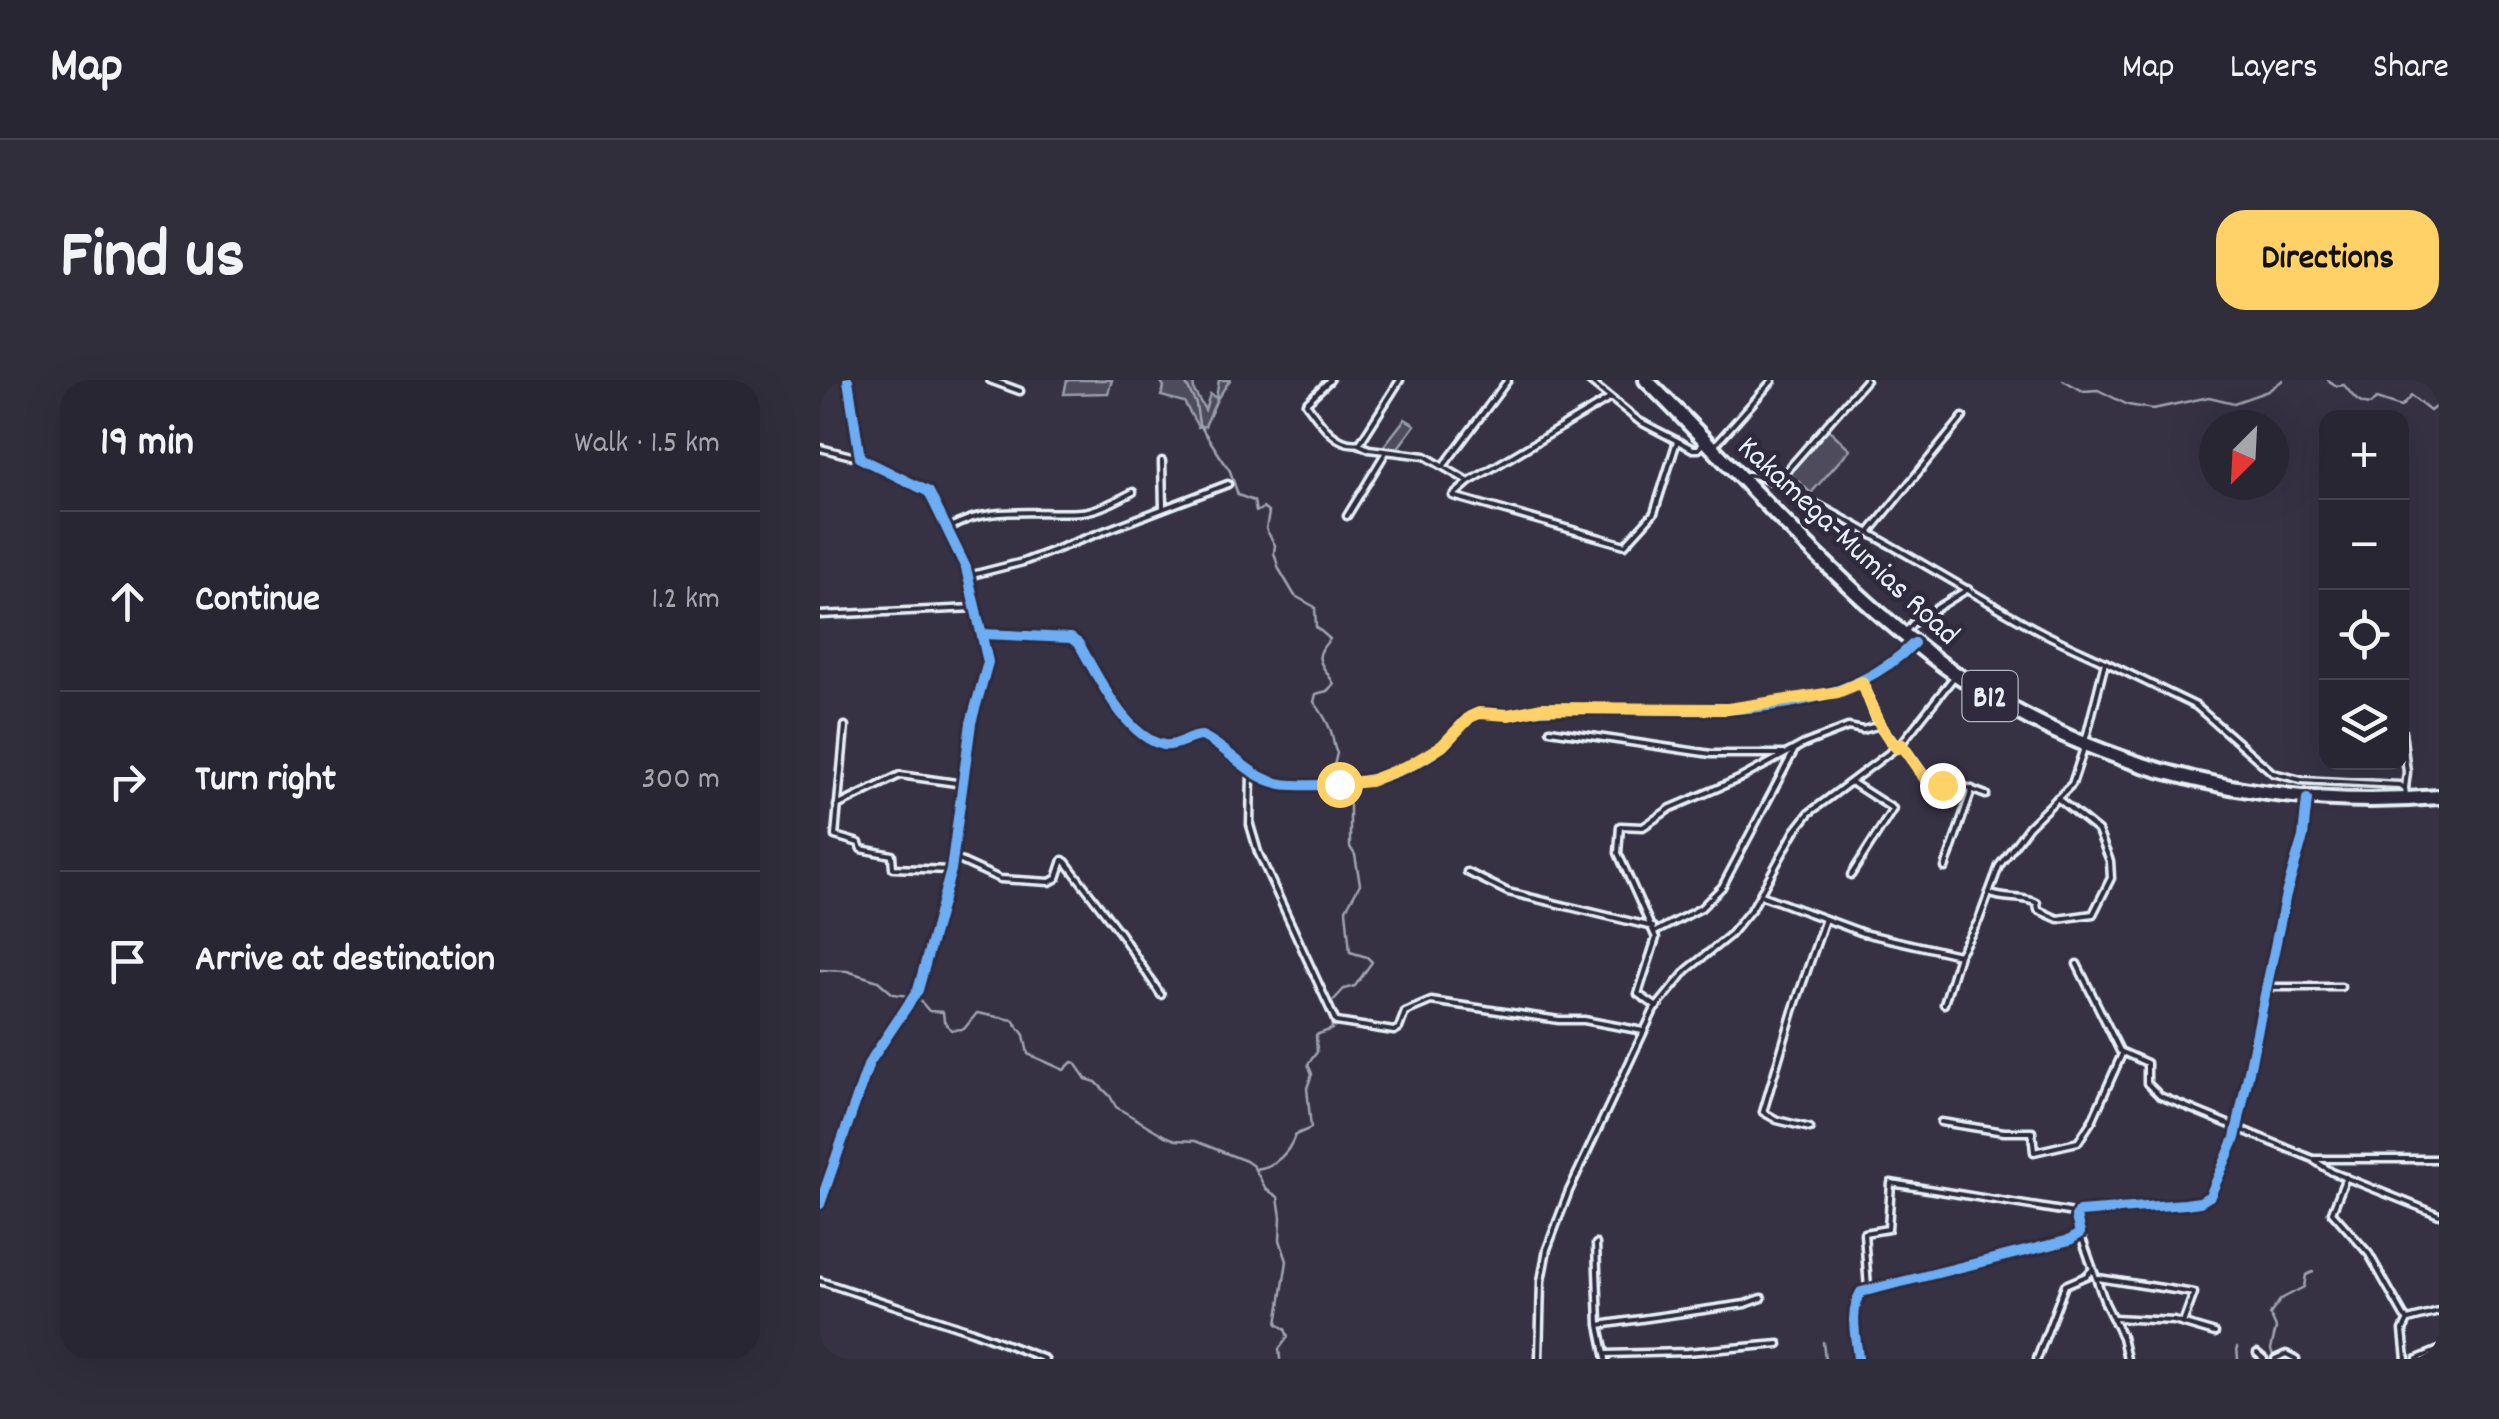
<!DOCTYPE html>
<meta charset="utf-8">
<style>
:root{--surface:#282633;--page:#302e3b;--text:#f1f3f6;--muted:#a5a5ac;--line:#44434e;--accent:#ffd166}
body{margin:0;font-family:Dekko,sans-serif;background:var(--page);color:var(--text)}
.controls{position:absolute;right:30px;top:30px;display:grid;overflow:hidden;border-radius:20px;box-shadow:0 10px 40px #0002}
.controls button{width:90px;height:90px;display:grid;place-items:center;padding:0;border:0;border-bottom:2px solid var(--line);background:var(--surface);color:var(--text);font:50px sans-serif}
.compass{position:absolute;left:1379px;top:30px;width:90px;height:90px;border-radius:50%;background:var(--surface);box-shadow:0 10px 40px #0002;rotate:204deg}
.stop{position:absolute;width:30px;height:30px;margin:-22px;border:8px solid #ffd166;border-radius:50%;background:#fff}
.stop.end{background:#ffd166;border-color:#fff;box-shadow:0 2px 10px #0008}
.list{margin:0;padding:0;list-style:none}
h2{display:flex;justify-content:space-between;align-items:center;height:130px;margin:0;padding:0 40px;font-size:42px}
h2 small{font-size:32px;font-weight:400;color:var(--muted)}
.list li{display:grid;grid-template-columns:65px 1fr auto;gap:30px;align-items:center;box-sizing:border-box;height:180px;padding:0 40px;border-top:2px solid var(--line)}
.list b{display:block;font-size:38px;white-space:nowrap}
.list em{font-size:32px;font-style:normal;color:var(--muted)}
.icon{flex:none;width:55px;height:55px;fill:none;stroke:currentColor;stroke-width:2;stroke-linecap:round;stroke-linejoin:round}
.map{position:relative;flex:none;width:1619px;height:979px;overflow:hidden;border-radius:30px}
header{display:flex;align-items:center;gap:60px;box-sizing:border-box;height:140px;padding:0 50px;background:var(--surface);border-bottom:2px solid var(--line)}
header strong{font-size:48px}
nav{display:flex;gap:55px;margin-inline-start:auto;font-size:35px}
.intro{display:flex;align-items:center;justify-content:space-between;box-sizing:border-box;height:240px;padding:0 60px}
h1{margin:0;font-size:70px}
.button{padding:25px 45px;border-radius:30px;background:var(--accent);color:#111;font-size:35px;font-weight:700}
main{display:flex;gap:60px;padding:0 60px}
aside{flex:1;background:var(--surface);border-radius:30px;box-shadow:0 10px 40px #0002}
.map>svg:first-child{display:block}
.green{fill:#4d4b5c;stroke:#9a9eaa;stroke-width:2.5}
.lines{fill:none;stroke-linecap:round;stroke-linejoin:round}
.stream{stroke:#a0a4af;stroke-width:2.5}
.street-casing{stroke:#e8f1f8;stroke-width:11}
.highway-casing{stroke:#e8f1f8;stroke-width:20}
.street{stroke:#2f2a3d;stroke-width:4}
.highway{stroke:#2f2a3d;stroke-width:12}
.cycleway-casing{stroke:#2f2a3d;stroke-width:16}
.cycleway{stroke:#6dadf4;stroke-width:10}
.route{stroke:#ffd166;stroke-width:12}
.labels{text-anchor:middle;stroke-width:10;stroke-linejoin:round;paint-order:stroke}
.shield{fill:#2f2a3d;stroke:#b0b5c0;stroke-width:2.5}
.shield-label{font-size:30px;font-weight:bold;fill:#e8f1f8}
.street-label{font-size:32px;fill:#e8f1f8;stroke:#2f2a3d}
</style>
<header>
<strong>Map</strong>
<nav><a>Map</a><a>Layers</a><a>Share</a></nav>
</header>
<div class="intro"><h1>Find us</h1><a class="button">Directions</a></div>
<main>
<aside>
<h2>19 min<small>Walk · 1.5 km</small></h2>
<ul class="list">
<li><svg class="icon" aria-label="ahead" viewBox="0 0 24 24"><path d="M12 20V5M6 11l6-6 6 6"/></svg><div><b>Continue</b></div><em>1.2 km</em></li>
<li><svg class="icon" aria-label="right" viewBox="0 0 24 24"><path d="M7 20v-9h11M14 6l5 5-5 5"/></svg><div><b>Turn right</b></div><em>300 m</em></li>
<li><svg class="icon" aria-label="arrive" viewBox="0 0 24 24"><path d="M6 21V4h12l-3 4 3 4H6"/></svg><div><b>Arrive at destination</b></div></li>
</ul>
</aside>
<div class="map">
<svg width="1619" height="979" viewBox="0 0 1619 979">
<rect width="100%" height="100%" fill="#363244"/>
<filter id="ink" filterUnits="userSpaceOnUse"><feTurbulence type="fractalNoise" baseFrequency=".01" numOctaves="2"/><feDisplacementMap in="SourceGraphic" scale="20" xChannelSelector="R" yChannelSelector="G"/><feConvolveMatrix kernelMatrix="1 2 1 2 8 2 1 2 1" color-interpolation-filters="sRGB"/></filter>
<g filter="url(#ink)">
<g class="green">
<path d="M247,0h45l-4,13 -44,1z"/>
<path d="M340,0h33l1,11 11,19 5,-16 6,4 3,-18h11l-13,19 -12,27 -7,1 -14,-25 -23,-6 3,-9z"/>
<path d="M585,39l10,6 -18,24 -14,-2z"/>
<path d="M1008,49l22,20 -39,44 -22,-20z"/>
</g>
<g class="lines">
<g class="stream">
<path d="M364,0l12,24 3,20 31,47 8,24 16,6 2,11 7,-4 6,5 -3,16 9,16 -1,8 5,16 16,27 20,11 1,20 14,12c-20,21 -7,25 4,45l-7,7 -11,3 -2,8c7,9 12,17 16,27 4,8 2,15 7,24l-4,17 6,11"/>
<path d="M1243,0l20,11 15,-1 30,15 25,4 56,-12 25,6 34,-12 15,-11"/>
<path d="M1507,0l10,6 7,-1c9,10 12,19 26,20l6,-6 25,8 10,-11 19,15 9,-7"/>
<path d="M0,590l27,1 31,10 15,13 24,3 12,14 14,1 1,9 7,9 13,-1 13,-16 36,7 11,15 4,19 36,16 8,-8 3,1 11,16 10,3 14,14 6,11 49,29 11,4 19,1 51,20 7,5 13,23 12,8 3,20 -1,23 7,21 -10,63 8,5 3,8 -9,12 1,10"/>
<path d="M513,633l-3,-9 14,-15 11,-3 17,-24 -5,-5 -17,-5 -4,-43 14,-25 -5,-29 -5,-8v-41l-8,-19"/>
<path d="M435,789c20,-2 34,-16 40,-34l16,-7 -4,-40 5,-14 -4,-10 9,-12 -1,-17 16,-6 -1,-8"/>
<path d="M1003,962l2,17"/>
<path d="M1417,967l1,12"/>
<path d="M1454,979l-3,-10 5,-21 -6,-14 11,-15 23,-12 2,-12 7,-3"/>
</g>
<g class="street-casing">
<g id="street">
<path d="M170,0l30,11"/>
<path d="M510,0l-24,23c13,18 30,45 54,40l40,-63"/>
<path d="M768,0l51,41 54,28h6l3,-5"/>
<path d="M789,19l-140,83 -16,14 172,49 29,-32 23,-72"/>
<path d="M538,64l11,5 56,7 44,26"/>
<path d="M896,64l56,-63"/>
<path d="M0,68l35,9 3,-3"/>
<path d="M342,81l1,47"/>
<path d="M625,84l63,-84"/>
<path d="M927,95c25,-5 248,133 289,154 22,12 46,22 69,33l-19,76"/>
<path d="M956,103l90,-103"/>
<path d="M527,136l39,-64"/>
<path d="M128,149c38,-25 89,-14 133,-17 16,-1 37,-12 52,-20"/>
<path d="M1048,154l95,-117"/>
<path d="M148,196l55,-14 205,-78"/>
<path d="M0,235l155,-7"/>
<path d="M1086,251l7,-8 55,-34"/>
<path d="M163,254l88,4 8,6c18,30 46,93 85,101 13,2 25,-9 38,-9l43,33 28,13 20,3 54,-1 23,-3 42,-18 30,-17 28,-29 9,-4 28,2 35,-7 185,1 51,-6 72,-15 31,-17 30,-24"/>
<path d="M1285,282l91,44 77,67 28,7 98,5 6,3 1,7"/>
<path d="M1043,302l14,39 20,27"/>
<path d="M25,346l-10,110 24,7 2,6 31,6 1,13 58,2"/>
<path d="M730,350l161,24h73"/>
<path d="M1582,351l5,41 -2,16"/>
<path d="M1081,364l27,37 40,7 18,7"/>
<path d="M431,392l-1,53 8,27 78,170 58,9 5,-3 6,-16 26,-11 128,19h25l59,11"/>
<path d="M1031,402l42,27 -42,66"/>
<path d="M17,426l63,-31 63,9"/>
<path d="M134,478l46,21 50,3 7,-4 6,-18 3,2 54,71 41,62"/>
<path d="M1125,488l27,-79"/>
<path d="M647,492l41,20 145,35"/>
<path d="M1169,513c16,8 33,2 48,10l1,7 20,9 35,-5 18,-36 -1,-17 -12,-30 -41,-33"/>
<path d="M943,516l100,37 96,22"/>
<path d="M835,552l46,-24 21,-21 72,-136"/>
<path d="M1257,584l43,87 27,12v20l13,13 153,63h126"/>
<path d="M1447,607h74"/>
<path d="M1124,624l15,-49 20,-35 20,-54 30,-40 43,-42 12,-36"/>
<path d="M837,627l-19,-13 18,-56 -38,-85 2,-27 23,1 28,-19 68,-29 65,-35 44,-17 15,3 17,-5"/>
<path d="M1121,742l63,10h28l2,20 44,-10 15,-23 29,-65"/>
<path d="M990,748l-33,-8 -14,-8 30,-101 32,-92"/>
<path d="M1495,781l17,11 107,43"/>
<path d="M1526,797l-14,35 37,42 35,62 4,4 31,-8"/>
<path d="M0,824l49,-141 49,-73 33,-120 20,-147 17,-61 -22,-94 -37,-76 -69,-34 -12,-78"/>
<path d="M1260,853l25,70 17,34 5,22"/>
<path d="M776,864l3,80"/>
<path d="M1278,898l96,15 -11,30"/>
<path d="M0,901l152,50 73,28"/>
<path d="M1048,909l-4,-56 24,-4 3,-46 183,30"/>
<path d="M1293,938l61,3 41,12"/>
<path d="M1437,973l7,6"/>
<path d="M786,974l81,-2 92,-8"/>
<path d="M719,979l2,-78 6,-32 22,-58 85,-181 33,-40 42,-34 24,-29 42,-76 14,-18 92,-69 53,-67"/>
<path d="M786,979l-7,-34 146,-21 17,-6"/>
<path d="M1038,979c-2,-22 -9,-47 3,-67l209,-52 10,-7 -4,-16 3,-5 106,-8 15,-2 10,-6 25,-58 51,-244 17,-57 4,-38"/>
<path d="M1217,979l28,-74 21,-9 6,-6"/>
<path d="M1455,979l11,-5 10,5"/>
<path d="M1586,979l-3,-29 5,-10"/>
<path d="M1597,979l22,-9"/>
</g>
</g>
<g class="highway-casing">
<path id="highway" d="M826,0c88,87 170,183 266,261 148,121 339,172 527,156"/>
</g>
<use href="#street" class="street"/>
<use href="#highway" class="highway"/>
<g class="cycleway-casing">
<g id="cycleway">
<path d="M163,254l88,4 8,6c18,30 46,93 85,101 13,2 25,-9 38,-9 32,15 51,49 91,49 53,2 108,-5 151,-40 10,-9 19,-27 33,-31 12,-4 25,3 37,0 30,-7 59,-5 90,-5 104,0 231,14 310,-66"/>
<path d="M0,824l49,-141 49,-73 33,-120 20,-147 17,-61 -22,-94 -37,-76 -69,-34 -12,-78"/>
<path d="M1038,979c-2,-22 -9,-47 3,-67l209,-52 10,-7 -4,-16 3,-5 106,-8 15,-2 10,-6 25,-58 51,-244 17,-57 4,-38"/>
</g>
</g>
<use href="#cycleway" class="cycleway"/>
</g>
</g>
<g class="lines" filter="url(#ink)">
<path class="route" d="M519,404l31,-3 42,-17 30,-18 28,-29 9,-4 29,2 34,-7 186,1 110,-17 24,-10c10,24 17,47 35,66l4,-4 25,36 16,5"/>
</g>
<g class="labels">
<rect class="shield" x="1142.5" y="291" width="55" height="50" rx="8"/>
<g class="shield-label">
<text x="1170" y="326">B12</text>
</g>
<g class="street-label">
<text transform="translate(1030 159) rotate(43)" y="11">Kakamega-Mumias Road</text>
</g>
</g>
</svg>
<div class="controls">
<button>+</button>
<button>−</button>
<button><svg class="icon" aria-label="locate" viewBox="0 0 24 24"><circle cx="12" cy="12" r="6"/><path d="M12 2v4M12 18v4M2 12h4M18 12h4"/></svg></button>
<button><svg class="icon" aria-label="layers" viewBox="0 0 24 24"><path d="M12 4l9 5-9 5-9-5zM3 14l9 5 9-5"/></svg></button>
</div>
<svg class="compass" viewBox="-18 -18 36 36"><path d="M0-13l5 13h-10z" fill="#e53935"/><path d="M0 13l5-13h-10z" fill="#a5a5ac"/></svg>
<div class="stop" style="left:519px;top:404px"></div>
<div class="stop end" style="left:1122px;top:405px"></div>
</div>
</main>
